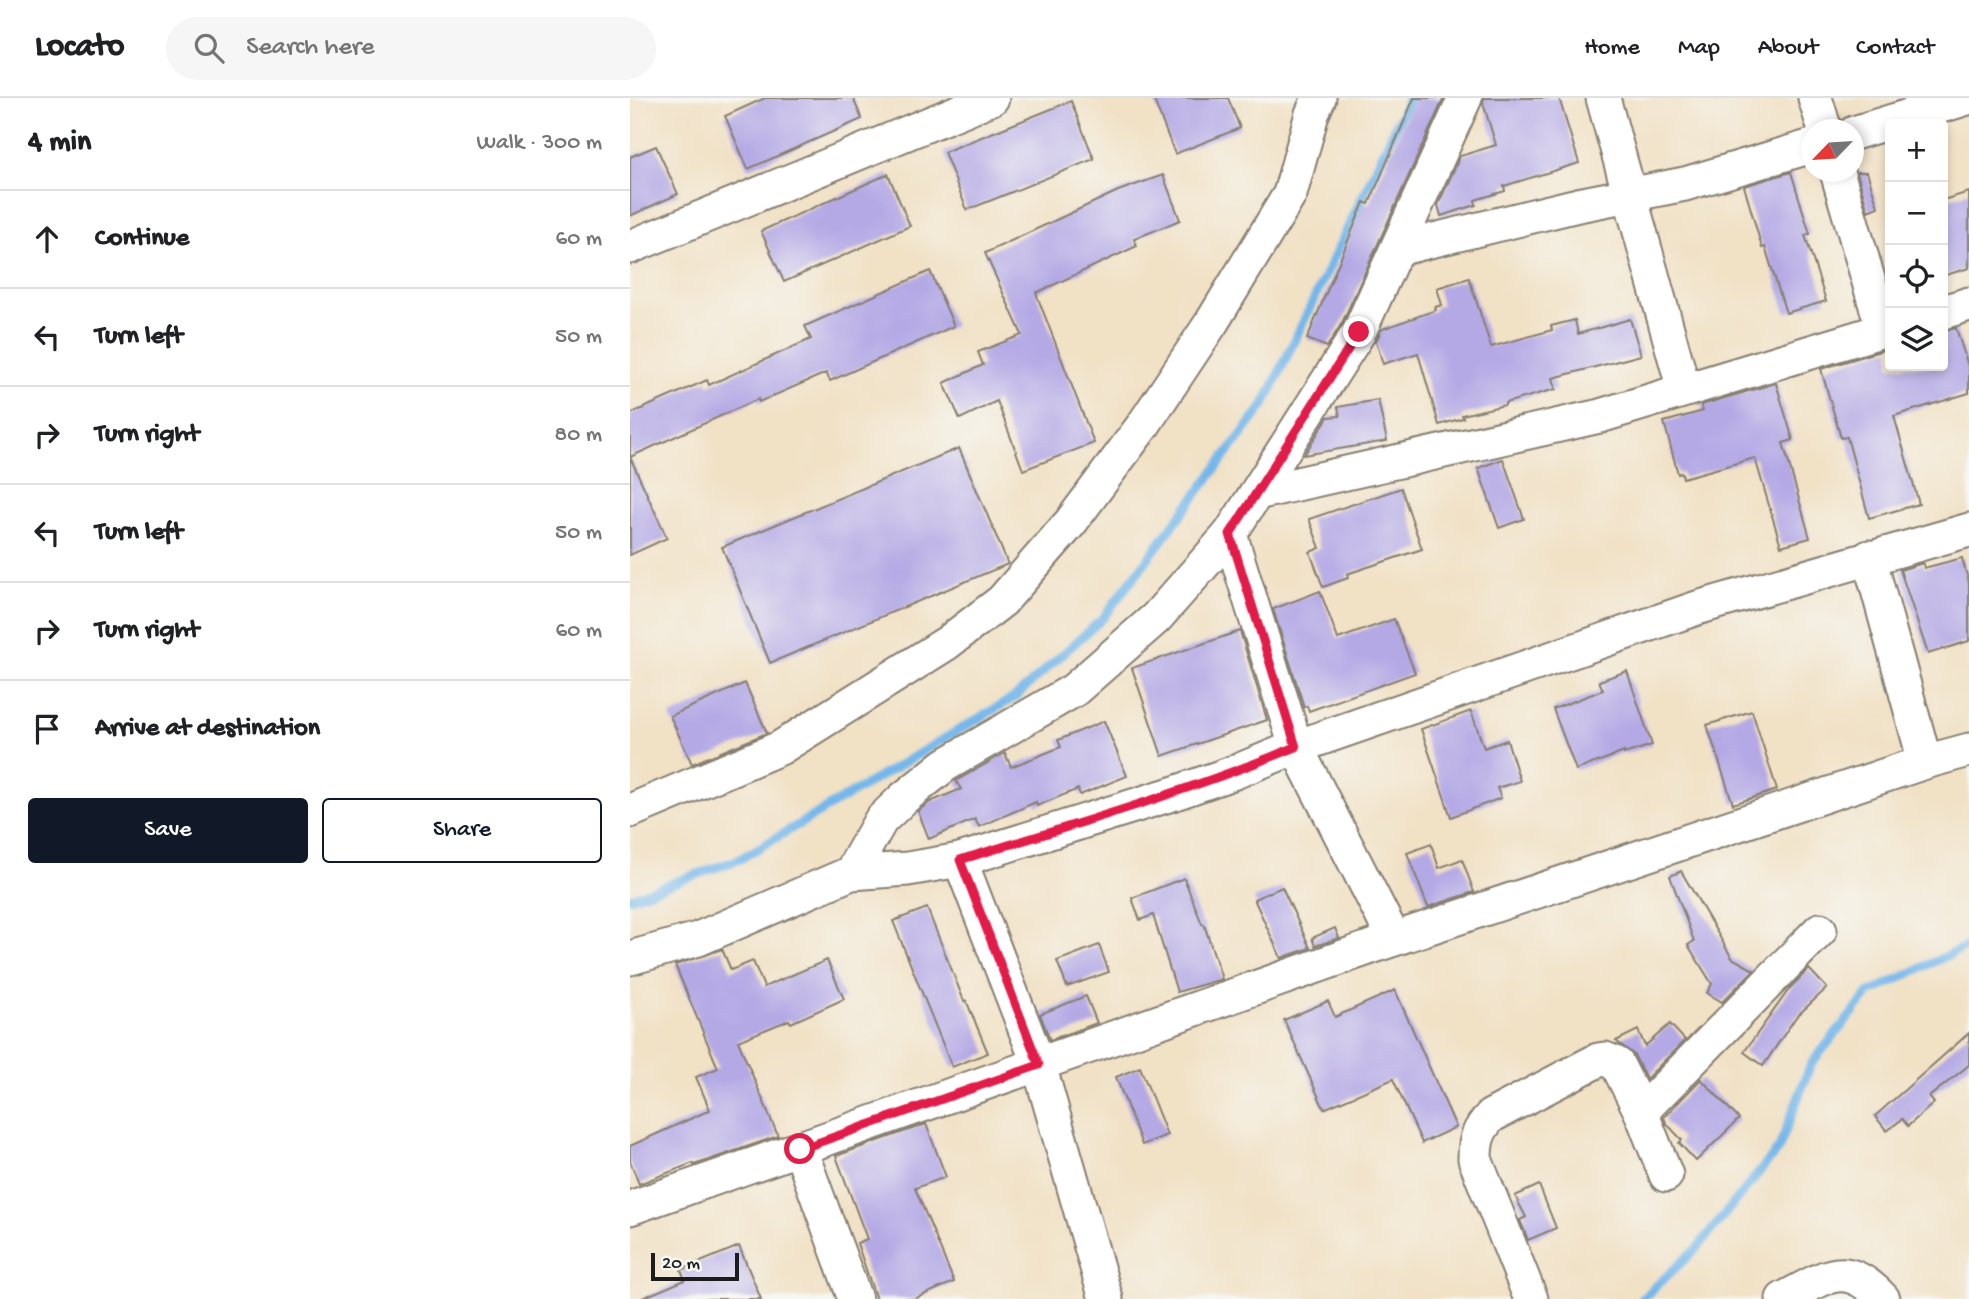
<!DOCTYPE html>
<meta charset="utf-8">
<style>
:root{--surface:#fff;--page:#f6f6f6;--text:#202124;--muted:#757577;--line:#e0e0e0;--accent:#111827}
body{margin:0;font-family:"Gochi Hand",sans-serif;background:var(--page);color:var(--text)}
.controls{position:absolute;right:21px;top:21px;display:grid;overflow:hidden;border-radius:7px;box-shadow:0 4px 10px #0003}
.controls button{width:63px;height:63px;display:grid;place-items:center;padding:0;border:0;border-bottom:2px solid var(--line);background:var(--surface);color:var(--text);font:35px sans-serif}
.compass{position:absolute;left:1171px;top:21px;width:63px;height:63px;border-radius:50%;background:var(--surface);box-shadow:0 4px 10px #0003;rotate:245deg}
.scale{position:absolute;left:21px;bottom:18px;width:88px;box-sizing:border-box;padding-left:7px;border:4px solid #1c1c1c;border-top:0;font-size:19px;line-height:24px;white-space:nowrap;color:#1c1c1c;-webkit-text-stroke:5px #f6f6f2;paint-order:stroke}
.stop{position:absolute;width:21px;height:21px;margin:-16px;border:5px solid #e11d48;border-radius:50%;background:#fff}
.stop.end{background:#e11d48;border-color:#fff;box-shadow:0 2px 7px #0008}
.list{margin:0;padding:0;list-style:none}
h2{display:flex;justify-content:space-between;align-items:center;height:91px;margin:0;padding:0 28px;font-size:30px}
h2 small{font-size:23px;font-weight:400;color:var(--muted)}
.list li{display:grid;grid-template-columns:46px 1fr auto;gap:21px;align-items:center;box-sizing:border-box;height:98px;padding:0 28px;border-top:2px solid var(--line)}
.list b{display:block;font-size:26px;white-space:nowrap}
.list em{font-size:23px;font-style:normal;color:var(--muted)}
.actions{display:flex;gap:14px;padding:21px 28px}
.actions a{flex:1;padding:16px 0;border:2px solid var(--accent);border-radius:7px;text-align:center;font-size:24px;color:var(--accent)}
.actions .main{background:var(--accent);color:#fff}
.icon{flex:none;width:38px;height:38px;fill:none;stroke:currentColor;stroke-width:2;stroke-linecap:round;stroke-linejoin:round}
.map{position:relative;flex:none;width:1339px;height:1201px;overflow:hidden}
header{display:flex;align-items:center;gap:42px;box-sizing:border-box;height:98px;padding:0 35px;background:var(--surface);border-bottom:2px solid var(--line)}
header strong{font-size:33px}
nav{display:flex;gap:38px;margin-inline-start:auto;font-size:24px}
.search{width:490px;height:63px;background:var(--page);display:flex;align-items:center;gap:18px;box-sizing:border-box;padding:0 24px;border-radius:38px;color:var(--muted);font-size:26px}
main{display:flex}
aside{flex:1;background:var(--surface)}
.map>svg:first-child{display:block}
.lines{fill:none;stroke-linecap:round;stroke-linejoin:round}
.stream{stroke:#74b7ea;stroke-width:9}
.building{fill:#b4a9e5}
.minor-casing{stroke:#867e70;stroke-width:37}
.minor{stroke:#fff;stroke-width:33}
.route{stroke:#e11d48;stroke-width:9}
</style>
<header>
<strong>Locato</strong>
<div class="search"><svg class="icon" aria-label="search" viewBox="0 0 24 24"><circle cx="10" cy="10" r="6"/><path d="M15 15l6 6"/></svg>Search here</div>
<nav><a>Home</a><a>Map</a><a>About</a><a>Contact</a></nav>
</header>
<main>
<aside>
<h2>4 min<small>Walk · 300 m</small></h2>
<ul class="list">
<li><svg class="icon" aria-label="ahead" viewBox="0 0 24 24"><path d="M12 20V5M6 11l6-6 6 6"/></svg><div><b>Continue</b></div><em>60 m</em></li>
<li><svg class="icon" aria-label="left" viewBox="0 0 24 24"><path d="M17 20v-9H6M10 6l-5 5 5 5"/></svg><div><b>Turn left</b></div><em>50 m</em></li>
<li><svg class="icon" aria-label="right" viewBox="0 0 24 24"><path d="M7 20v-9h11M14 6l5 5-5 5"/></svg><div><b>Turn right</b></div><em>80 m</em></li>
<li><svg class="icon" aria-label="left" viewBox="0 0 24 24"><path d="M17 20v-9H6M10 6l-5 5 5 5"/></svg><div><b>Turn left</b></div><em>50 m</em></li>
<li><svg class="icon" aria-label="right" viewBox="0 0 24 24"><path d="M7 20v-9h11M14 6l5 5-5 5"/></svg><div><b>Turn right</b></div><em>60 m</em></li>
<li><svg class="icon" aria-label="arrive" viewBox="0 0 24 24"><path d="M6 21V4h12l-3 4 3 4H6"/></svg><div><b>Arrive at destination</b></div></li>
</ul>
<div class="actions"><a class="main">Save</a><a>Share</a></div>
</aside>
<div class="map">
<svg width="1339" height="1201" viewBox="0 0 1339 1201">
<rect width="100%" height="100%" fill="#f6f6f2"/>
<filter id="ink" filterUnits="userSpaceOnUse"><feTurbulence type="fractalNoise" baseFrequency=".0143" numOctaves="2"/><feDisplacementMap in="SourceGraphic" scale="14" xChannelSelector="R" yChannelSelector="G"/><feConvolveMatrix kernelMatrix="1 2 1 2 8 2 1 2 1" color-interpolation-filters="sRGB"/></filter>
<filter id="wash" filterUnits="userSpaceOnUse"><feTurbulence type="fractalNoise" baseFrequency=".00686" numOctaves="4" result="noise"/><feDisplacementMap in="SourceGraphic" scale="28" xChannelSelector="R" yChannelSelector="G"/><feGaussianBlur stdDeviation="1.57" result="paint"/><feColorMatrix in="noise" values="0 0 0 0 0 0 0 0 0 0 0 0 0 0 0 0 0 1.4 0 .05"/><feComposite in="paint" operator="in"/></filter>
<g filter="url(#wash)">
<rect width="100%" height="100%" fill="#f1e1c5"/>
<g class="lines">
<g class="stream">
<path d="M0,800l110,-39 275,-162 88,-79 161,-213 145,-307"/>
<path d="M1012,1201l55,-51 82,-100 32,-84 58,-71 100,-48"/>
</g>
</g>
<g id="blocks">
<g class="building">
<path d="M135,0h88l9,21 -114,50 -23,-53z"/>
<path d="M523,0h75l12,30 -65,26z"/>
<path d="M784,0h30l-102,225 -15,24 -20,-8 57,-137 5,2z"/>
<path d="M854,0h75l20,65 -75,23 1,5 -30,9 1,5 -35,11 -3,-11 22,-49 36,-11 -13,-42z"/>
<path d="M441,3l23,58 -127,51 -23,-58z"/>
<path d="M26,48l22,48 -48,22v-59z"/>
<path d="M1161,74l19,62 -5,1 21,66 -40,12 -21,-66 -3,1 -18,-62z"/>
<path d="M1227,74h10l11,35 -10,4z"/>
<path d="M258,76l22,52 -126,56 -23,-51z"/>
<path d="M533,77l17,45 -46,19 3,7 -101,47 58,150 -71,27 -26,-69 -37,18 -16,-36 39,-18 -5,-13 44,-17 -37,-82 133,-62z"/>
<path d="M1339,94v76l-26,8v-76z"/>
<path d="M300,173l24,55 -124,55 -4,-8 -67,29 -1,-3 -128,58 37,81 -37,17v-141l77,-34 2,5 102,-46 -6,-13z"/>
<path d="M839,180l22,69 61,-17 -1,-4 24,-6 3,14 52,-15 11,36 -88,23 3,11 -51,14v2l-43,10 1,3 -24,7 -21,-72 -35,11 -7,-23 6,-12 54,-19 -1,-3 7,-2 -5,-17z"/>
<path d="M1326,230l13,41v24l-75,23 25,88 -50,14 -22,-81 -6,1 -20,-69 69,-21v18h53v-35z"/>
<path d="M1146,285l17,57 -10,3 27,95 -29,8 -26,-88 -72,20 -1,-5 -4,1 -14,-52 39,-11 -2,-6z"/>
<path d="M748,302l9,41 -83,14 24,-38 12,-1 -2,-9z"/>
<path d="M329,350l49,116 -238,99 -48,-116z"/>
<path d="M873,361l21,60 -25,9 -21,-60z"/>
<path d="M771,390l21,61 -75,25 1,4 -25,9 -13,-35 10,-4 -11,-29z"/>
<path d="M1332,460l7,25v58l-41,13 -28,-84 23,-7 1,5z"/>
<path d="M690,493l18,48 56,-20 21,54 -106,38 -2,-5 -3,1 -31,-98z"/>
<path d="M610,533l27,89 -105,36 -30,-88z"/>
<path d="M997,573l25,74 -28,9v-2l-48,18 -23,-61 50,-19 -4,-9z"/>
<path d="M115,585l22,50 -75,31 -22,-48z"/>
<path d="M841,613l13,37 23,-8 13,41 -23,7 4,10 -50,19 -30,-88z"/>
<path d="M1122,613l25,79 -44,14 -26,-79z"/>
<path d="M474,623l23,55 -47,19 -2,-6 -41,17 -1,-4 -57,25 -4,-8 -46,20 -11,-28 12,-9 31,-13 -5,-8 49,-28 6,14 50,-20 -3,-7z"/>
<path d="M801,746l8,24 23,-9 12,33 -46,15 -21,-54z"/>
<path d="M1051,773l51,87 22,12 -32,32 -15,-9 5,-9 -24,-39 6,-4 -24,-65z"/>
<path d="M554,780l18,46h2l18,55 -45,13 -24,-77 -13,5 -8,-22z"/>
<path d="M652,789l28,61 -29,10 -27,-59z"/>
<path d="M297,810l37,93 2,-1 22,53 -36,14 -59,-146z"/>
<path d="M705,830l4,10 -24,8 -3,-8z"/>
<path d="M469,847l10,27 -42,15 -10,-26z"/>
<path d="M92,851l9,21 22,-9 11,26 63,-27 17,39 -53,24 -2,-3 -51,21 40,95 -84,29 -1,-2 -54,21 -9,-23v-15l80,-36 -14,-33 22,-9 -43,-103z"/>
<path d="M1179,871l18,19 -31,29 -33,49 -19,-14 46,-64z"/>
<path d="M765,892l61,137 -34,16 -29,-64 -69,30 -40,-89 44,-19 7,16z"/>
<path d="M456,898l11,27 -47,17 -10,-26z"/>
<path d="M1040,926l15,16 -39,39 -12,-24 -18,-14 22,-11 7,16z"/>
<path d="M1339,935v32l-40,32 5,6 -26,23 -6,-7 -15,12 -12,-15z"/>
<path d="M510,969l27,68 -25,10 -26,-68z"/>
<path d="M1071,981l38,40 -43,42 -17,-18 3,-3 -16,-17 -2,-6z"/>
<path d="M296,1026l20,53 -31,11 39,94 -40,17h-38l-19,-56 10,-4 -31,-83z"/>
<path d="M909,1087l17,43 -28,12 -8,-20 6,-3 -11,-21z"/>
<path d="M109,1148l22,53h-121l45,-19 -4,-10z"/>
</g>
</g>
</g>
<g filter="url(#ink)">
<use href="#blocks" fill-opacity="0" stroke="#867e70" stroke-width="2"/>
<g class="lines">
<g class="minor-casing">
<g id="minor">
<path d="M973,0l81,292"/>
<path d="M1185,0l10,32"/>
<path d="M1224,35l113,-35"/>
<path d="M1207,74l46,158"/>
<path d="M0,149l362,-149"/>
<path d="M767,151l181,-44 107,-21 127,-38"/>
<path d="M1313,214l26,-8"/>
<path d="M627,395l343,-77 290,-88"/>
<path d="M1239,459l56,205"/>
<path d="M0,713l150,-63 167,-105 55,-42 69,-79 73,-98 68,-102 78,-128 22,-80 7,-16"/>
<path d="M330,762l79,205 67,234"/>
<path d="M221,775l30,-53 23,-22 41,-33 129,-75 82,-72 74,-84"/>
<path d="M764,841l-98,-192 -66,-213 129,-202 106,-234"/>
<path d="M0,860l68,-19 153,-66 57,-4 52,-9 215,-67 60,-21 61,-25 401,-139 272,-78"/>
<path d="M1011,1014l179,-182"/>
<path d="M170,1051l55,150"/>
<path d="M0,1110l764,-269 531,-177 44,-12"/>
<path d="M901,1201l-56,-140c0,-19 3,-29 16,-43l107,-56 7,-1 12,5 24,48 25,63"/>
<path d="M1153,1201c43,-22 62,-41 100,0"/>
</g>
</g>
<use href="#minor" class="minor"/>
</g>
</g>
<g class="lines" filter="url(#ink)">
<path class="route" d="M170,1051l239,-84 -79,-205c113,-35 227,-68 336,-113l-66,-213 129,-202"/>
</g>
</svg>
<div class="controls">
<button>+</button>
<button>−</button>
<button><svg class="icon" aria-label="locate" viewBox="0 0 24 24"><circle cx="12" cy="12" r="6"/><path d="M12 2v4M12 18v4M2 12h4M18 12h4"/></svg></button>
<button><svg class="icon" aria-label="layers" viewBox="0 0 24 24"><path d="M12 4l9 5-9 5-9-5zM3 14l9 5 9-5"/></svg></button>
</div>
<svg class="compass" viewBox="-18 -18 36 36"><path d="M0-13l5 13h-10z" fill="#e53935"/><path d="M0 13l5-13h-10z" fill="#757577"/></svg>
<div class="scale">20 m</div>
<div class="stop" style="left:170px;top:1051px"></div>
<div class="stop end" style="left:729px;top:234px"></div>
</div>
</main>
